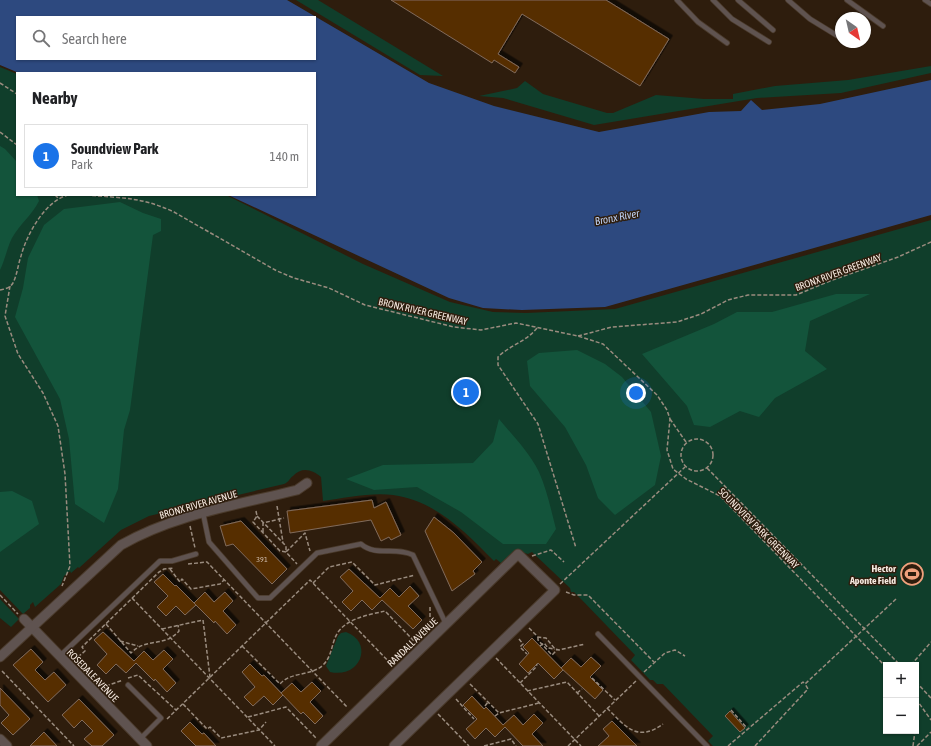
<!DOCTYPE html>
<meta charset="utf-8">
<style>
:root{--surface:#fff;--page:#f2f2f2;--text:#202124;--muted:#757577;--line:#e0e0e0;--accent:#1a73e8}
body{margin:0;font-family:"Asap Condensed",sans-serif;background:var(--page);color:var(--text)}
.controls{position:absolute;right:12px;bottom:12px;display:grid;overflow:hidden;border-radius:0px;box-shadow:0 1px 3px #0004}
.controls button{width:36px;height:36px;display:grid;place-items:center;padding:0;border:0;border-bottom:1px solid var(--line);background:var(--surface);color:var(--text);font:20px sans-serif}
.compass{position:absolute;left:835px;top:12px;width:36px;height:36px;border-radius:50%;background:var(--surface);box-shadow:0 1px 3px #0004;rotate:146deg}
.you{position:absolute;left:636px;top:393px;width:14px;height:14px;margin:-10px;border:3px solid #fff;border-radius:50%;background:#1a73e8;box-shadow:0 0 0 6px #1a73e833}
.badge{display:grid;place-items:center;width:26px;height:26px;border-radius:50%;background:var(--accent);color:#fff;font-size:13px;font-weight:700}
.pin{position:absolute;translate:-50% -50%;border:2px solid #fff;box-shadow:0 1px 4px #0006}
.list{margin:0;padding:0;list-style:none}
h2{display:flex;justify-content:space-between;align-items:center;height:52px;margin:0;padding:0 16px;font-size:17px}
h2 small{font-size:13px;font-weight:400;color:var(--muted)}
.list li{display:grid;grid-template-columns:26px 1fr auto;gap:12px;align-items:center;box-sizing:border-box;height:64px;margin:0 8px 8px;padding:0 8px;border:1px solid var(--line);border-radius:0px}
.list b{display:block;font-size:15px;white-space:nowrap}
.list p{margin:0;font-size:13px;white-space:nowrap;color:var(--muted)}
.list em{font-size:13px;font-style:normal;color:var(--muted)}
.icon{flex:none;width:22px;height:22px;fill:none;stroke:currentColor;stroke-width:2;stroke-linecap:round;stroke-linejoin:round}
.map{position:relative;flex:none;width:931px;height:746px;overflow:hidden}
.search{position:absolute;background:var(--surface);box-shadow:0 1px 3px #0004;left:16px;top:16px;width:300px;height:44px;display:flex;align-items:center;gap:10px;box-sizing:border-box;padding:0 14px;border-radius:0px;color:var(--muted);font-size:15px}
.panel{position:absolute;background:var(--surface);box-shadow:0 1px 3px #0004;left:16px;top:72px;width:300px;height:124px;border-radius:0px}
.map>svg:first-child{display:block}
.green{fill:#103e2b;fill-rule:evenodd}
.forest{fill:#13543b}
.water{fill:#2d497f;fill-rule:evenodd}
.building{fill:#572e06;stroke:#816b5a;filter:url(#shadow)}
.lines{fill:none;stroke-linecap:round;stroke-linejoin:round}
.lane-casing{stroke:#4a3a2b;stroke-width:6}
.street-casing{stroke:#4a3a2b;stroke-width:11}
.path{stroke:#9a8c7f;stroke-width:1.5;stroke-dasharray:4 2;stroke-linecap:butt}
.lane{stroke:#5f5350;stroke-width:4.5}
.street{stroke:#5f5350;stroke-width:9}
.labels{text-anchor:middle;stroke-width:3;stroke-linejoin:round;paint-order:stroke}
.number-label{font-size:8px;fill:#cebbaa}
.street-label{font-size:10px;fill:#f6eae0;stroke:#2e1d0d}
.poi-label{font-size:10px;font-weight:bold;fill:#f6eae0;stroke:#2e1d0d;text-anchor:end}
.water-label{font-size:11px;font-style:italic;fill:#bccef0;stroke:#2e1d0d}
</style>
<div class="map">
<svg width="931" height="746" viewBox="0 0 931 746">
<defs>
<filter id="shadow"><feDropShadow dx="3.5" dy="-3.5" stdDeviation="0" flood-color="#0009"/></filter>
</defs>
<rect width="100%" height="100%" fill="#2e1d0d"/>
<g class="green">
<path d="M296,0h22l125,76 -23,-1z"/>
<path d="M931,66v7l-90,20 -84,5 -163,27 -91,-27 -24,-2 38,-8 8,-7 18,13 64,19h6l43,-18 48,4h29v-5l42,-8 73,-6z"/>
<path d="M0,67l17,7v121h209l137,69 87,38 43,10 33,1 89,-4 316,-89v526h-218l-5,-5 5,-5 -50,-52h-6l-4,-4h-3l-19,-20 4,-5 -54,-56 -7,-7h-3l-1,-4 -38,-36 -4,2 -13,-4 -14,13 -5,-4 -2,2c-29,-29 -58,-60 -101,-66 -21,-3 -49,3 -70,6l-2,-24c-8,-7 -19,-11 -28,-1 -4,3 -4,6 -9,8l-135,32 -28,14 -42,38 -1,-1 -7,6 -1,-2 -6,5 -3,8 -26,23 -2,-5 -3,3v3l-7,6 -23,-24zM886,665h30v66h-30z"/>
<path d="M0,599l19,20 -8,8 -11,-9z"/>
<path d="M346,632c28,10 15,47 -16,40l-4,-6 12,-30 3,-3z"/>
</g>
<g class="forest">
<path d="M0,146l5,3 12,13v33h20l2,6c-7,14 -19,23 -27,37 -5,10 -7,22 -12,32z"/>
<path d="M120,202l23,11 18,6v12l-8,4 -23,175 -6,20 -6,59 -14,34 -29,-19 -6,-65 -9,-40 -45,-82 8,-29 5,-30 16,-33 20,-16z"/>
<path d="M836,294h34l-60,27 -5,30 22,18 -52,29 -16,19 -19,-6 -30,16 -16,-2 -7,-19 -45,-52 72,-30 23,-12h35z"/>
<path d="M577,350l28,14 17,13 29,35 10,44 -6,29 -40,30 -17,-17 -12,-33 -21,-38 -35,-41 -3,-25 12,-8z"/>
<path d="M499,419c14,17 30,33 40,53 8,18 12,38 17,57l-10,15h-43l-42,-32 -44,-25 -43,3 -28,-11 37,-14 90,-2 20,-21z"/>
<path d="M12,491l20,10 7,23 -39,28v-60z"/>
</g>
<path class="water" d="M0,0h287l142,83 65,23 105,26 110,-20 32,-1 10,-11 11,10 58,-6 111,-24v135l-326,92 -83,3 -39,-2 -34,-10 -221,-103h87v-122h-296l-19,-8zM17,17h298v42h-298z"/>
<g class="building">
<path d="M391,0h215l63,39 -29,47 -118,-72 -24,40 21,13 -4,6 -21,-13 -2,3z"/>
<path d="M372,500l2,8 12,-6 15,33 -10,5 -2,-3 -8,4 -10,-21 -81,13 -3,-22z"/>
<path d="M434,517l20,16 28,29 -9,9 2,3 -23,17 -27,-60z"/>
<path d="M241,521l46,48 -15,15 -39,-40 -7,2 -6,-20z"/>
<path d="M349,569l31,29 10,-10 9,9 11,-11 9,10 -11,10 14,14 -9,9 -31,-29 -10,10 -10,-10 -11,11 -9,-9 11,-11 -13,-14z"/>
<path d="M163,574l12,12 1,-1 20,20 -11,10 -9,-9 -10,10 -9,-9 11,-11 -14,-14z"/>
<path d="M205,592l9,10 11,-10 8,9 -10,10 13,14 -9,9 -12,-13 -1,2 -20,-20z"/>
<path d="M103,632l31,29 10,-10 9,9 11,-10 9,9 -10,10 13,14 -9,9 -12,-13 -1,2 -18,-18 -10,10 -10,-9 -10,10 -9,-9 10,-11 -13,-14z"/>
<path d="M532,638l31,32 -9,9 -16,-16 -10,10 -9,-9 10,-11 -6,-6z"/>
<path d="M31,649l12,13 -8,8 10,10 9,-8 12,13 -18,17 -35,-37z"/>
<path d="M591,657l10,9 -11,11 13,13 -8,9 -34,-31 10,-10 10,9z"/>
<path d="M250,664l12,12 2,-1 19,20 -10,10 -9,-9 -11,10 -9,-9 11,-10 -13,-15z"/>
<path d="M312,682l9,9 -11,11 13,14 -8,8 -12,-12 -2,2 -20,-21 11,-10 9,9z"/>
<path d="M0,688l30,31 -17,16 -12,-12 8,-8 -9,-10z"/>
<path d="M472,696l12,13 2,-2 17,18 11,-10 9,10 11,-11 9,9 -11,11 11,12h-20l-18,-19 -10,10 -9,-9 -11,11 -9,-10 11,-10 -14,-14z"/>
<path d="M79,699l35,36 -12,11h-10l-8,-7 9,-8 -11,-11 -8,8 -12,-13z"/>
<path d="M730,711l15,17 -5,4 -15,-16z"/>
<path d="M612,721l25,25h-39l11,-10 -6,-7z"/>
<path d="M190,722l12,12 2,-1 12,13h-20l-15,-15z"/>
<path d="M44,732l13,14h-27z"/>
</g>
<g class="lines">
<g class="lane-casing">
<g id="lane">
<path d="M677,0l21,22 29,21"/>
<path d="M713,0l19,19 37,23"/>
<path d="M738,0l35,30"/>
<path d="M788,0l22,19 31,19"/>
<path d="M847,0l36,26"/>
<path d="M925,0l6,4"/>
<path d="M203,513l6,29 49,56h12l47,-45 44,-9c15,13 34,2 52,11l33,69"/>
<path d="M598,634l109,112"/>
<path d="M60,656l100,-95h12l24,-7"/>
<path d="M128,685l33,33 -21,21"/>
</g>
</g>
<g class="street-casing">
<g id="street">
<path d="M24,619l123,127"/>
<path d="M0,657l121,-112c54,-31 117,-40 176,-55l10,-7"/>
<path d="M0,739l7,7"/>
<path d="M321,746l197,-192 37,36 -161,156"/>
</g>
</g>
<g class="path">
<path d="M0,83l17,11"/>
<path d="M0,132l17,13"/>
<path d="M55,195l3,3"/>
<path d="M86,195c35,3 56,2 88,17l103,59 17,7 35,10 36,17 89,22 27,3 35,-7 62,13 25,8 54,51 10,15 3,9 -3,31 6,19 13,10 34,17 166,171"/>
<path d="M10,286l-5,30 13,38 25,39 15,33 7,48 5,92 -8,20"/>
<path d="M0,290c5,-1 10,-2 13,-7 4,-8 5,-18 8,-27 6,-22 24,-55 47,-61"/>
<path d="M537,328c-11,14 -27,17 -39,29v8l40,59 38,124"/>
<path d="M578,336l34,-9 65,-5 24,-8 27,-14 20,-5h48l34,-14 68,-24 33,-15"/>
<path d="M670,419l16,23"/>
<circle cx="697" cy="455" r="16"/>
<path d="M707,468l193,197"/>
<path d="M277,506l6,36"/>
<path d="M256,511l1,5 -4,6 27,29 6,1 11,12"/>
<path d="M257,516l29,30v6l19,-19 5,18"/>
<path d="M190,526l5,22"/>
<path d="M263,532v-9l21,-5"/>
<path d="M532,556l19,-6 13,12"/>
<path d="M188,564l19,-2 141,146"/>
<path d="M170,569l10,13 2,-3 9,10 29,-5 4,-4"/>
<path d="M313,583l16,-16 23,-5 23,23 40,-10"/>
<path d="M560,584l125,-117"/>
<path d="M566,592l8,3h14l66,67"/>
<path d="M0,595l18,19"/>
<path d="M132,598l143,148"/>
<path d="M430,607v20"/>
<path d="M106,624l25,29c15,-16 33,-5 48,-22l-1,-6"/>
<path d="M529,628l9,9 8,1 9,11 4,1 26,-6"/>
<path d="M162,629l41,-9 7,57"/>
<path d="M538,637v3l14,15 5,-5"/>
<path d="M519,639l4,5 -3,3 7,7"/>
<path d="M120,641l18,5"/>
<path d="M242,646l38,38c10,-12 30,-8 42,-18 9,-8 9,-18 13,-28 7,-19 33,-23 50,-27l31,32"/>
<path d="M540,646l4,-3 4,5 7,1"/>
<path d="M78,657l7,-6 -3,-4 77,-75 5,-3 10,-1"/>
<path d="M496,658l85,88"/>
<path d="M911,665l20,-23"/>
<path d="M2,671l72,75"/>
<path d="M644,672l21,-19 10,-3 10,6"/>
<path d="M128,678l10,-3 38,35"/>
<path d="M592,678l23,22"/>
<path d="M916,682l15,16"/>
<path d="M520,683l16,-16 1,-3"/>
<path d="M470,684l29,29 40,-10"/>
<path d="M106,686l17,-6"/>
<path d="M527,691l40,-9 32,34"/>
<path d="M577,693l5,-4"/>
<path d="M456,699l18,20"/>
<path d="M916,699l15,21"/>
<path d="M183,704l24,25 3,-2 11,11 38,-8 7,-8"/>
<path d="M485,706l3,-4"/>
<path d="M607,708c18,18 30,35 56,16"/>
<path d="M731,710l16,18"/>
<path d="M916,712l2,4 -2,11"/>
<path d="M438,714l31,32"/>
<path d="M495,716l4,-3"/>
<path d="M248,717l38,-10 30,31"/>
<path d="M167,719l143,-139 82,85"/>
<path d="M484,746l27,-7 5,7"/>
<path d="M568,746l68,-65"/>
<path d="M728,746l75,-64 2,2 91,-85"/>
<path d="M755,746l53,-57 -3,-5"/>
<path d="M913,746l2,-15"/>
<path d="M917,746l14,-14"/>
</g>
<use href="#lane" class="lane"/>
<use href="#street" class="street"/>
</g>
<defs>
<g id="stadium-ring" transform="scale(1.15)"><circle r="9.5" fill="#2e1d0d" stroke="#f1a17d" stroke-width="1.5"/><path d="M0-5a6.5 5 0 1 0 0 10a6.5 5 0 1 0 0-10ZM-3.5-1.8h7v3.6h-7Z" fill="#f1a17d"/></g>
</defs>
<g fill-rule="evenodd">
<use href="#stadium-ring" x="912" y="574"/>
</g>
<g class="labels">
<g class="number-label">
<text x="262" y="562">391</text>
</g>
<g class="street-label">
<text transform="translate(838 272) rotate(-20)" y="4">BRONX RIVER GREENWAY</text>
<text transform="translate(423 311) rotate(13)" y="4">BRONX RIVER GREENWAY</text>
<text transform="translate(198 504) rotate(-16)" y="4">BRONX RIVER AVENUE</text>
<text transform="translate(759 528) rotate(45)" y="4">SOUNDVIEW PARK GREENWAY</text>
<text transform="translate(412 642) rotate(-44)" y="4">RANDALL AVENUE</text>
<text transform="translate(93 675) rotate(46)" y="4">ROSEDALE AVENUE</text>
</g>
<g class="poi-label">
<text x="896" y="572">Hector<tspan x="896" dy="12">Aponte Field</tspan></text>
</g>
<g class="water-label">
<text transform="translate(617 217) rotate(-11)" y="4">Bronx River</text>
</g>
</g>
</svg>
<div class="controls">
<button>+</button>
<button>−</button>
</div>
<svg class="compass" viewBox="-18 -18 36 36"><path d="M0-13l5 13h-10z" fill="#e53935"/><path d="M0 13l5-13h-10z" fill="#757577"/></svg>
<div class="you"></div>
<div class="pin badge" style="left:466px;top:392px">1</div>
<div class="search"><svg class="icon" aria-label="search" viewBox="0 0 24 24"><circle cx="10" cy="10" r="6"/><path d="M15 15l6 6"/></svg>Search here</div>
<section class="panel">
<h2>Nearby<small></small></h2>
<ul class="list">
<li><span class="badge">1</span><div><b>Soundview Park</b><p>Park</p></div><em>140 m</em></li>
</ul>
</section>
</div>
